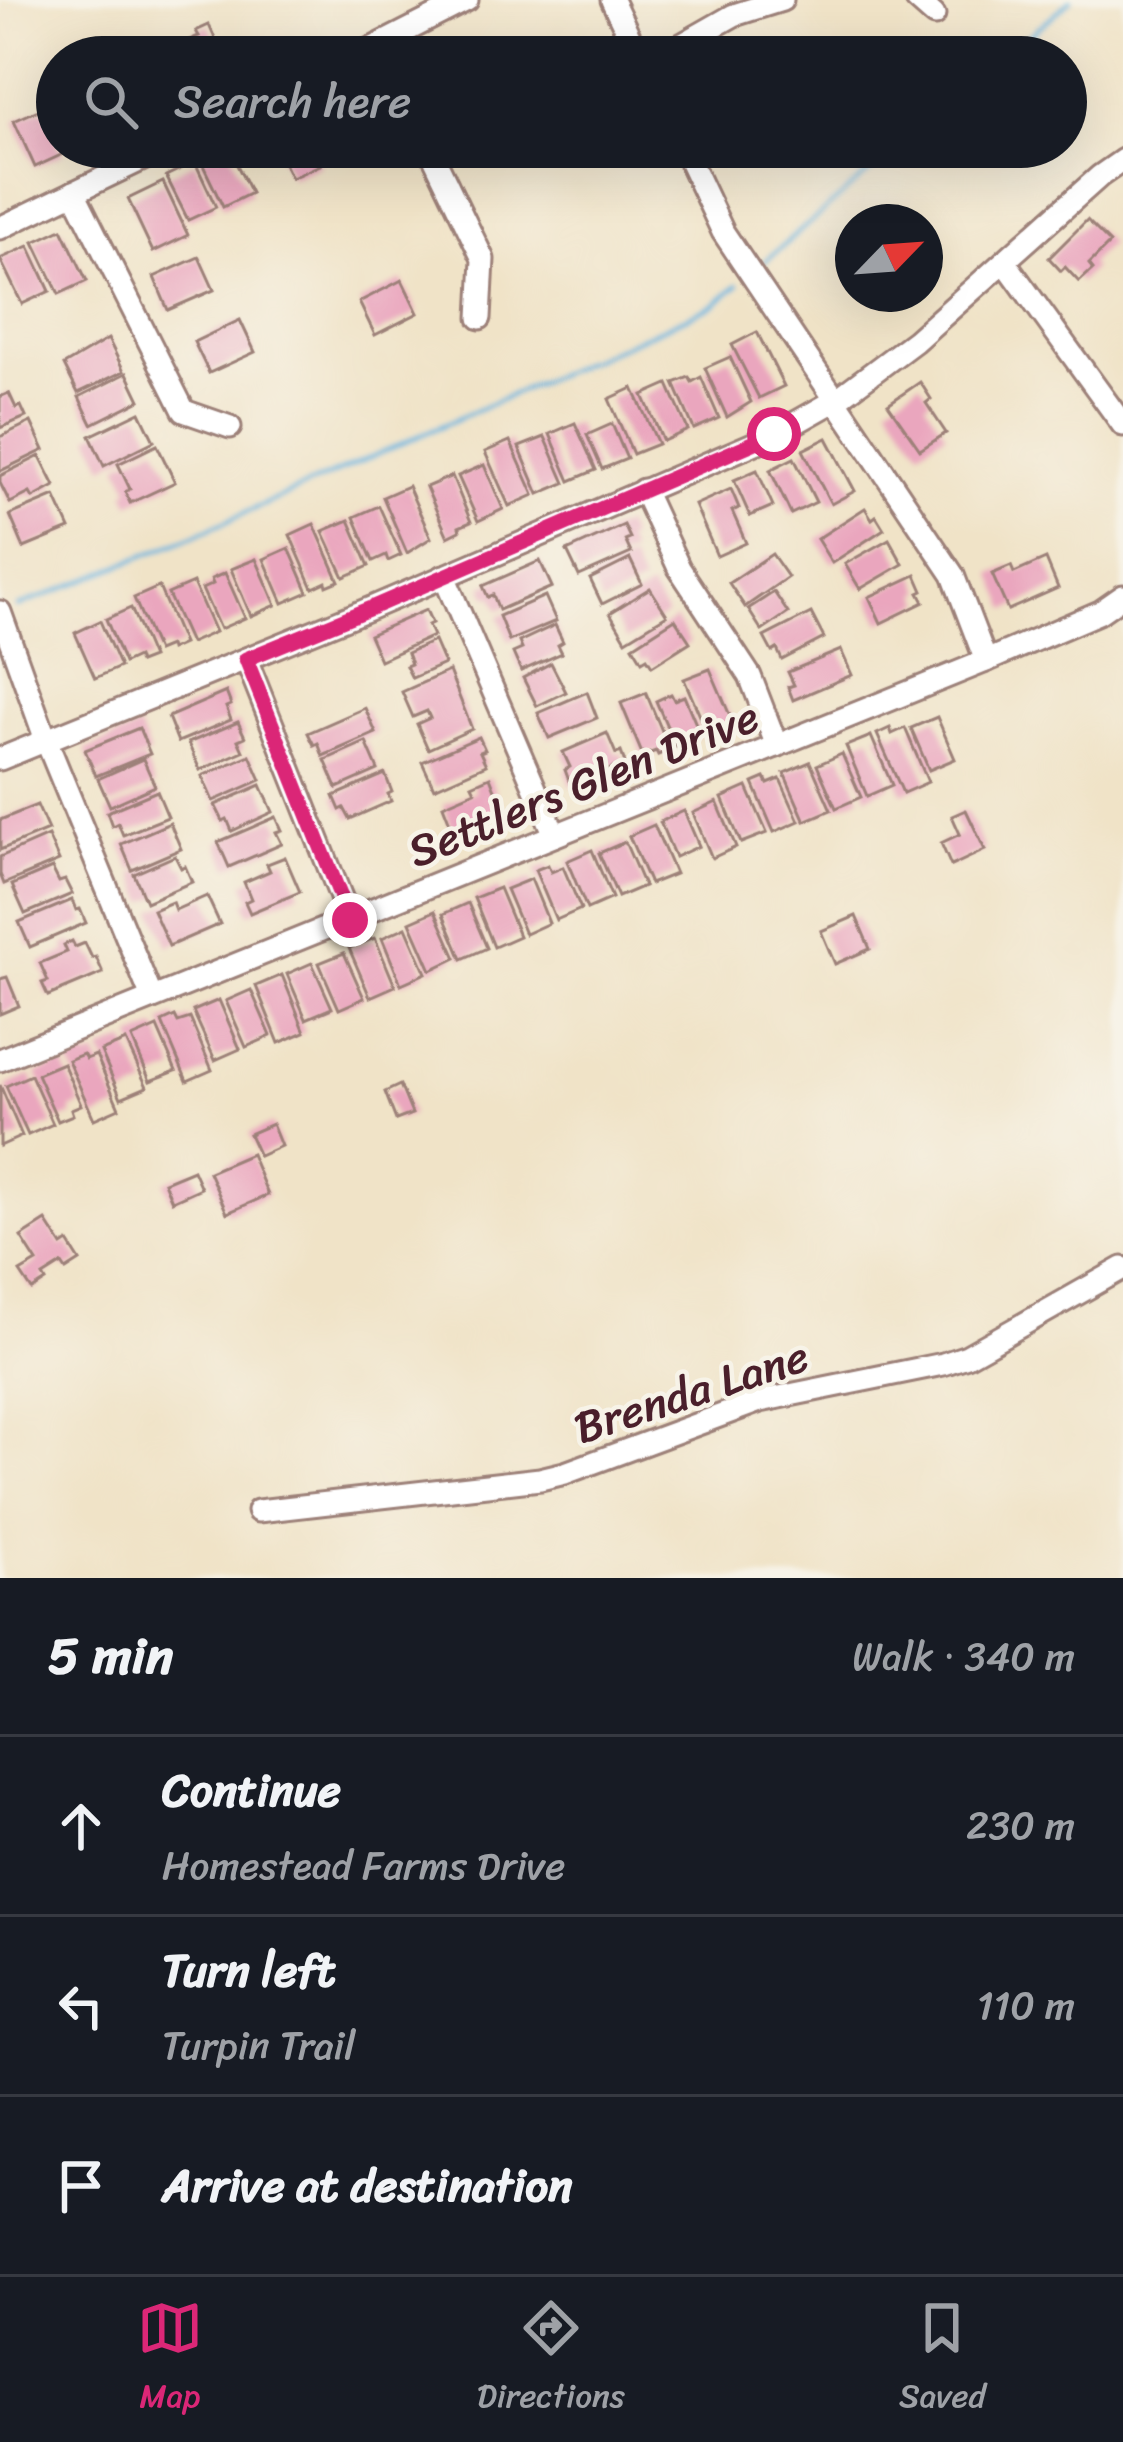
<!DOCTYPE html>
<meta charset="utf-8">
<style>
:root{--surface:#171b24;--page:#242831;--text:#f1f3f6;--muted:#9ea1a6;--line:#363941;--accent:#db2777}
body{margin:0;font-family:Sriracha,sans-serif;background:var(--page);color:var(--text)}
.compass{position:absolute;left:835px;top:204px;width:108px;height:108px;border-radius:50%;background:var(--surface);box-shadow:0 12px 48px #0002;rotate:65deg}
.stop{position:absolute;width:36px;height:36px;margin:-27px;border:9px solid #db2777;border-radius:50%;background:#fff}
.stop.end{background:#db2777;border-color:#fff;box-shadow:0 3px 12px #0008}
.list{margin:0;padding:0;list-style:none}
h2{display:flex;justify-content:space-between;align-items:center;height:156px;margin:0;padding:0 48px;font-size:51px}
h2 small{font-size:39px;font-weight:400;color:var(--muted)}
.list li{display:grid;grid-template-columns:78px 1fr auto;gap:36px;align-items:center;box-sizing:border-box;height:180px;padding:0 48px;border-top:3px solid var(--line)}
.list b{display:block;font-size:45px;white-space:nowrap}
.list p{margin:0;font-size:39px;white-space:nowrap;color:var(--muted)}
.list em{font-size:39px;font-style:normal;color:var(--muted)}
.icon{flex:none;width:66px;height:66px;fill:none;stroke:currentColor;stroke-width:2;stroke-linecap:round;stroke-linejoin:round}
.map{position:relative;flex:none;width:1123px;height:1578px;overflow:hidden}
.search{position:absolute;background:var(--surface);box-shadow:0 12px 48px #0002;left:36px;right:36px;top:36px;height:132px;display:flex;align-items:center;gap:30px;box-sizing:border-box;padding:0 42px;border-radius:66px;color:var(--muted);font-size:45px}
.sheet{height:696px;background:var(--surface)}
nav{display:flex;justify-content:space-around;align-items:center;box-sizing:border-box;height:168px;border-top:3px solid var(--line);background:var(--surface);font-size:33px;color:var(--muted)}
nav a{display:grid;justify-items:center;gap:6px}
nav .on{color:var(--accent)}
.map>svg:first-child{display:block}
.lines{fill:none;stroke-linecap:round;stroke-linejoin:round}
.stream{stroke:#64b4df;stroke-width:4.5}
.building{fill:#eaa6be}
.minor-casing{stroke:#9d8179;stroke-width:27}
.minor{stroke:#fff;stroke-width:21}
.route{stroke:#db2777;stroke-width:15}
.labels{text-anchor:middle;stroke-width:9;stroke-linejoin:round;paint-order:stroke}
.street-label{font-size:45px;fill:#4a1f2b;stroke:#f7f3e8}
</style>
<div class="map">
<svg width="1123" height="1578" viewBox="0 0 1123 1578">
<rect width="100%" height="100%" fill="#f7f3e8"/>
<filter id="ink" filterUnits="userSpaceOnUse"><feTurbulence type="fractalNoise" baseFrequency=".00833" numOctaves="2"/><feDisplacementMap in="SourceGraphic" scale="24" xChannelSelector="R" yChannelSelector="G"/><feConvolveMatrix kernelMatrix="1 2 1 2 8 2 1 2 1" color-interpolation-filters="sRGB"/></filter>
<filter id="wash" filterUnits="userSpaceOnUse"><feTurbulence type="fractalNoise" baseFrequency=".004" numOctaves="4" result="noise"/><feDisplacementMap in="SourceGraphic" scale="48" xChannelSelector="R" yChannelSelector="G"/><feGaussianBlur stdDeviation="2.7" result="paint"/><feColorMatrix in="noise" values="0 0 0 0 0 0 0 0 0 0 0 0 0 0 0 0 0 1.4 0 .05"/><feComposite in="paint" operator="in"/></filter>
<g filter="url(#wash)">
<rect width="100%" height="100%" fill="#f0e3c7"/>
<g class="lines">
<g class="stream">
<path d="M1004,57l67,-57"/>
<path d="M765,261l134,-114"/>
<path d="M18,607l189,-77 507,-225 24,-20"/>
</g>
</g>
<g id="blocks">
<g class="building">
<path d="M209,25l14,32h-34l-7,-14 17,-7 -3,-5z"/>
<path d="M43,108l14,32v7h3l3,7 -28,13 -21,-46z"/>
<path d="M276,147h35l9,18 -29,13z"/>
<path d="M229,149l22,44 -28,14 -23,-48 16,-8 2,4z"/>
<path d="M195,162l21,45 -28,13 -22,-44z"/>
<path d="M163,182l25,53 -35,17 -25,-53z"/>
<path d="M1087,220l23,23 -21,21 4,5 -14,13 -14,-15 -4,4 -12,-13z"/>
<path d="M62,229l25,52 -28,13 -25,-52z"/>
<path d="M29,246l21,45 -28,13 -22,-45z"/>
<path d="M199,257l15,33 -46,20 -14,-33z"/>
<path d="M402,280l16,33 -43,22 -16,-33z"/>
<path d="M240,320l15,32 -46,21 -15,-31z"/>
<path d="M757,332l27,54 -25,12 -27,-53z"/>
<path d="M108,339l16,32 -46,22 -14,-28z"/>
<path d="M730,357l21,45 -24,15 -22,-49z"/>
<path d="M127,373l13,27 -48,24 -13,-27z"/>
<path d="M689,377l3,5 9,-5 18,41 -25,11 -20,-46z"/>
<path d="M920,382l11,17 -5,4 20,30 -26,17 -32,-46z"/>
<path d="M668,384l20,46 -25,11 -20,-46z"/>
<path d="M633,388l25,56 -25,10 -24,-55z"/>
<path d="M9,393l7,15 5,-2 5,11 -26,11v-31z"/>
<path d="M140,412l14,29 -50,25 -14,-30z"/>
<path d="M31,422l13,28 -44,21v-34z"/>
<path d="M575,423l21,47 -26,11 -20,-47z"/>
<path d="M612,424l15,35 -25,10 -15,-34z"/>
<path d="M545,437l20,46 -26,11 -20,-47z"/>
<path d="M827,438l28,53 -24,13 -28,-54z"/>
<path d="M510,441l24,54 -25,11 -24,-54z"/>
<path d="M157,445l18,37 -45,21 -5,-11 5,-3 -12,-25z"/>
<path d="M40,456l15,30 -22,12 -3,-5 -20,10 -10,-20v-7z"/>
<path d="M794,458l22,44 -25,12 -21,-44z"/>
<path d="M484,465l19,44 -25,12 -20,-45z"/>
<path d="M757,470l16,36 -23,10 -16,-36z"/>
<path d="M452,476l19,46 -12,5 1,4 -12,6 -22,-50z"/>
<path d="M408,486l23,52 -24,15 -24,-56z"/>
<path d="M731,489l8,19 -7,3 14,32 -29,13 -22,-51z"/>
<path d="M55,496l15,33 -46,19 -14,-33z"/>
<path d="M379,506l22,49 -13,6 -2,-6 -13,6 -19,-44z"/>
<path d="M865,508l7,11 4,-3 8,13 -52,34 -15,-24z"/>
<path d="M349,520l20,46 -25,11 -21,-46z"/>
<path d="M314,524l25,57 -12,5 -1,-4 -13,6 -23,-53z"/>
<path d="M624,525l6,13 -5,2 6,13 -52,23 -12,-25z"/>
<path d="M889,539l14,25 -43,25 -15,-25z"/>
<path d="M289,548l19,44 -25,11 -19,-44z"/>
<path d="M772,554l16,23 -43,30 -16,-24z"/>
<path d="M256,559l20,46 -25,11 -20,-47z"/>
<path d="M630,559l12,25 -40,20 -12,-25z"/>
<path d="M1046,559l12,29 -50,22 -16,-36 19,-8 3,7z"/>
<path d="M540,561l12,26 -53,23 -6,-15 -5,2 -5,-11z"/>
<path d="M225,573l20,45 -25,11 -18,-40 11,-5 -2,-5z"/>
<path d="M916,575l7,16 -4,2 5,9 -43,21 -12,-26z"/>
<path d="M193,583l22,49 -25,11 -22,-49z"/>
<path d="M159,587l24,57 -13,6 -1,-4 -12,5 -23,-53z"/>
<path d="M650,588l17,27 -41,25 -16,-27z"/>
<path d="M774,592l14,21 -26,18 -14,-22z"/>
<path d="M545,596l11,25 -47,20 -10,-25z"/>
<path d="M131,608l21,50 -13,5 -2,-6 -13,6 -18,-44z"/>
<path d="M426,610l6,13 -4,2 5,11 -53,24 -11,-25z"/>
<path d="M811,613l13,25 -42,22 -5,-11 -5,3 -8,-15z"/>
<path d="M675,619l15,23 -38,24 -5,-8 -5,3 -9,-15z"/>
<path d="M100,621l20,46 -25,11 -20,-45z"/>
<path d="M555,625l8,17 -5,3 4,8 -41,18 -8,-18 9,-4 -3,-7z"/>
<path d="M434,641l10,23 -32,14 -6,-12 5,-2 -4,-11z"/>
<path d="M841,650l11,25 -59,25 -5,-13 6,-2 -6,-13z"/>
<path d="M551,663l15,29 -29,14 -14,-28z"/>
<path d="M710,669l24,56 -14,6 -2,-4 -11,5 -23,-53z"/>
<path d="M449,671l23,58 -44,20 -11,-25 13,-6 -3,-7 -14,6 -11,-25z"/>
<path d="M226,692l5,13 -5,2 5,13 -53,22 -10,-25z"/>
<path d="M587,692l10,26 -48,20 -11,-25z"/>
<path d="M646,693l24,57 -12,5 -2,-4 -13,5 -22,-53z"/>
<path d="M671,694l3,6 10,-4 17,40 -25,11 -20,-46z"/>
<path d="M365,708l11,25 -53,23 -5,-13 -4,2 -6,-12z"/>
<path d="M937,717l18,42 -26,11 -18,-42z"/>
<path d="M238,722l7,15 -7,3 5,11 -43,19 -12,-27z"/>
<path d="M139,728l11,26 -54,22 -11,-26z"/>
<path d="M890,728l2,6 13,-6 23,54 -25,11 -26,-59z"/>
<path d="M607,733l9,21 5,-2 4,11 -54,23 -6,-16 5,-3 -7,-15z"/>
<path d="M871,736l21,49 -25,11 -21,-50z"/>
<path d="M479,737l6,13 -5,2 6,13 -52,23 -12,-26z"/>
<path d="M366,742l12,28 -41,18 -12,-28z"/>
<path d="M842,754l19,43 -25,11 -19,-43z"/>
<path d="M250,755l11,25 -48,21 -11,-25z"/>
<path d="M143,759l12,27 -45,20 -12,-27z"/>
<path d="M810,762l21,48 -26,11 -21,-48z"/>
<path d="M385,774l7,18 -4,2 3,7 -41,18 -6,-11 -4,2 -6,-14z"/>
<path d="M490,777l14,36 -50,20 -11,-28 32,-14 -3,-6z"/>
<path d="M765,778l3,6 12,-5 19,42 -25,11 -21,-49z"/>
<path d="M261,785l12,27 -41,19 -5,-12 -4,2 -8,-16z"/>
<path d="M747,787l20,46 -26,10 -19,-45z"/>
<path d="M157,791l11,26 -45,18 -5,-12 -6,3 -5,-14z"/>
<path d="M717,802l19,45 -24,11 -19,-45z"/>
<path d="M37,805l11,25 -48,20v-30z"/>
<path d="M966,810l19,40 -34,16 -10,-23 19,-9 -8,-18z"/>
<path d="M684,811l15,35 -24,11 -15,-35z"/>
<path d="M276,817l6,13 -6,2 6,12 -53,23 -11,-25z"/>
<path d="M170,823l11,26 -49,21 -11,-26z"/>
<path d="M654,825l21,49 -25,10 -21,-48z"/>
<path d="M48,836l11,25 -55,23 -4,-10v-17z"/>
<path d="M625,842l19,44 -26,11 -19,-44z"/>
<path d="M592,850l20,48 -25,11 -20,-48z"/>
<path d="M175,856l6,12 4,-2 7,16 -46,20 -12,-28z"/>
<path d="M285,857l15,35 -50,21 -5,-11 6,-3 -7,-17 26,-11 -3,-7z"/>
<path d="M548,865l3,7 12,-5 18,42 -25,11 -21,-50z"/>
<path d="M52,868l7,14 6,-2 7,14 -47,20 -13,-29z"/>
<path d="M531,879l18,44 -24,11 -19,-45z"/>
<path d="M499,888l20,48 -25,11 -20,-49z"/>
<path d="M207,896l13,28 -51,22 -16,-36 19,-8 3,8z"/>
<path d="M72,900l4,10 4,-1 6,14 -56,24 -11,-25z"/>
<path d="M468,903l19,45 -25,11 -19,-45z"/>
<path d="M435,911l21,47 -25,12 -21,-48z"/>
<path d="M856,916l14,33 -35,15 -14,-33z"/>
<path d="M406,927l20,46 -25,11 -19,-46z"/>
<path d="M375,938l20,48 -25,11 -21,-49z"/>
<path d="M72,941l3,6 10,-4 7,15 4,-1 7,16 -55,23 -6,-13 6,-2 -8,-18 27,-11 -3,-7z"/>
<path d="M344,953l20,45 -25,11 -20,-46z"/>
<path d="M312,963l20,45 -26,11 -19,-45z"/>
<path d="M282,975l23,57 -26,11 -23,-57z"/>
<path d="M7,977l12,29 -19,8v-35z"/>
<path d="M251,990l20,46 -25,11 -20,-46z"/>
<path d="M219,1000l21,49 -25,11 -22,-49z"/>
<path d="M175,1016l3,6 12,-4 22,52 -25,11 -25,-59z"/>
<path d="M157,1027l19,44 -26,10 -18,-43z"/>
<path d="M126,1041l21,46 -26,11 -20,-47z"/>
<path d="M83,1054l3,5 10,-4 23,53 -25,11 -26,-59z"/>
<path d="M63,1063l18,42 -10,4 2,6 -15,6 -21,-47z"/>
<path d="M31,1075l22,49 -25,11 -22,-49z"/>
<path d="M0,1085l22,51 -22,10z"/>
<path d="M400,1085l12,29 -16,6 -11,-28z"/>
<path d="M272,1124l9,22 -22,10 -10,-22z"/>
<path d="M251,1154l17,41 -41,18 -18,-41z"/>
<path d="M193,1170l8,18 -29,13 -8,-19z"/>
<path d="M46,1221l16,25 6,-4 12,19 -14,9 -4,-6 -19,12 3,5 -14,9 -12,-18 17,-10 -16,-25z"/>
</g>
</g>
</g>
<g filter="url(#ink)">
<use href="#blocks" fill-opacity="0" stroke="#9d8179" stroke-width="3"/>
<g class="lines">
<g class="minor-casing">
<g id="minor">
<path d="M612,0l27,57"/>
<path d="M917,0l17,15"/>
<path d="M355,57l112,-57"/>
<path d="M660,57l74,-42 48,-15"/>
<path d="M429,147l54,112 -3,59"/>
<path d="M683,147l40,85 230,343 33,86"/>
<path d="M74,192l110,219 46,16"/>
<path d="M0,228l168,-81"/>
<path d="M1005,262l118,163"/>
<path d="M643,490l36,78 71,108 27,70"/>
<path d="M444,576l111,259"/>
<path d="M0,612l46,128 106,258"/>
<path d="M246,659l104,261"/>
<path d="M0,759l371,-151 403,-173 62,-35 79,-59 185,-165 23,-16"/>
<path d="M0,1060l986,-399 114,-49 23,-16"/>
<path d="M258,1511l282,-32 25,-6 195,-72 183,-37 24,-8 156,-88"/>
</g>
</g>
<use href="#minor" class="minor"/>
</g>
</g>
<g class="lines" filter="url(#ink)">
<path class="route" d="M350,920l-104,-261 125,-51 403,-174"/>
</g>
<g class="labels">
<g class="street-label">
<text transform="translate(583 783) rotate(-22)" y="16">Settlers Glen Drive</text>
<text transform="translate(691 1391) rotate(-18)" y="16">Brenda Lane</text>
</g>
</g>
</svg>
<svg class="compass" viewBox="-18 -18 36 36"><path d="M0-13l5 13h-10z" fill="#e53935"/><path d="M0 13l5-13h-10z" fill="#9ea1a6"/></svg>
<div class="stop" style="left:774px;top:434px"></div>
<div class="stop end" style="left:350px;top:920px"></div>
<div class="search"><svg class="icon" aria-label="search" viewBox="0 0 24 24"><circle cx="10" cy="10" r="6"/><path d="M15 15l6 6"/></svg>Search here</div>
</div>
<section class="sheet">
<h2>5 min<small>Walk · 340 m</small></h2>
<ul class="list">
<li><svg class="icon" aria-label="ahead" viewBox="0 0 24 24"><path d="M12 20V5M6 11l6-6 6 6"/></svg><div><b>Continue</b><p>Homestead Farms Drive</p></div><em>230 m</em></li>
<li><svg class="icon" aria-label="left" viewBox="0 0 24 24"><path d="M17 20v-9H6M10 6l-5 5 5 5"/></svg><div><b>Turn left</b><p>Turpin Trail</p></div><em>110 m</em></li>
<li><svg class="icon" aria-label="arrive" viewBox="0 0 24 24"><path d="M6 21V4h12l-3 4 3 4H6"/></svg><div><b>Arrive at destination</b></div></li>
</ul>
</section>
<nav>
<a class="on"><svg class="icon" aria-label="map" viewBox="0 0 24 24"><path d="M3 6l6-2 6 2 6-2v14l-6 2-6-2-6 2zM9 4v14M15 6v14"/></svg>Map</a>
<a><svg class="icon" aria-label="directions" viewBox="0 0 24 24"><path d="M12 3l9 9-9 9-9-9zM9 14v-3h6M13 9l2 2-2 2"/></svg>Directions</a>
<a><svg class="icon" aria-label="saved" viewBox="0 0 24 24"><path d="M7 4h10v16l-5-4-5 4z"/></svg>Saved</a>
</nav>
